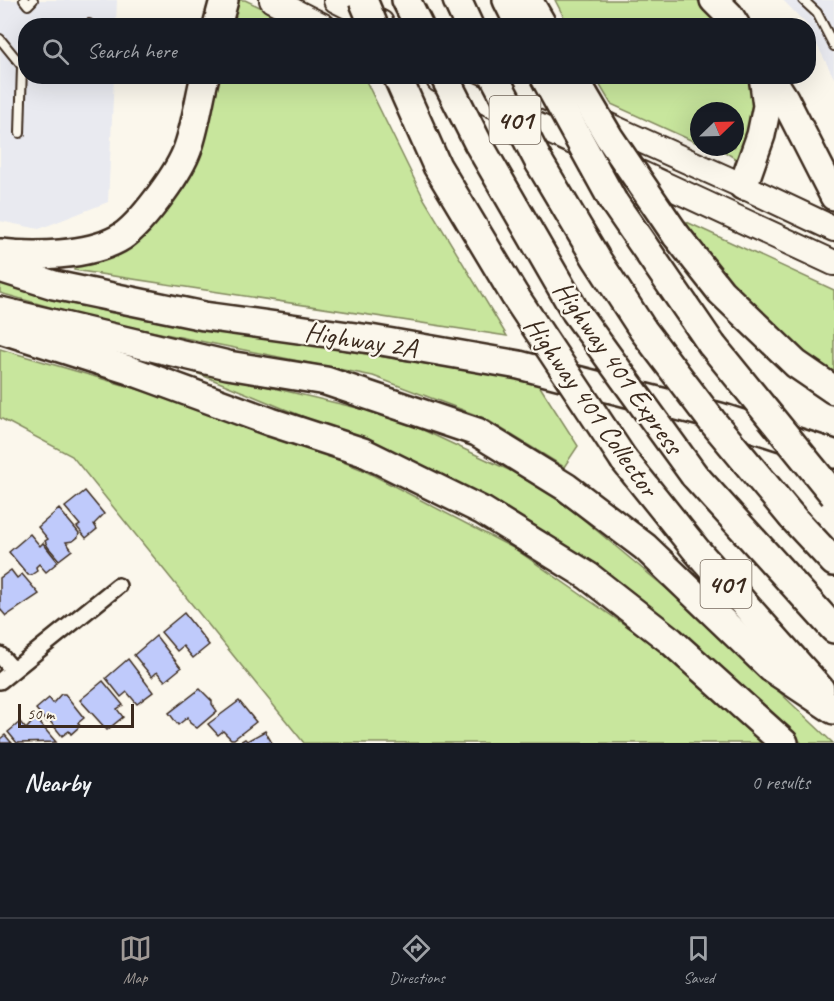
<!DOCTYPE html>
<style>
:root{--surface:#171b24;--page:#242831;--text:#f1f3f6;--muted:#9ea1a6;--line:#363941;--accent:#9f9995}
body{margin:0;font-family:Caveat,sans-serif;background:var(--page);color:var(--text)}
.compass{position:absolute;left:690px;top:102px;width:54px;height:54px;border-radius:50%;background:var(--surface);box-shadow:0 6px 24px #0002;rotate:67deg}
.scale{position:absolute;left:18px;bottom:15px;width:116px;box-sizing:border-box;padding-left:6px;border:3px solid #3b2a1e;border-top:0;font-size:16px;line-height:21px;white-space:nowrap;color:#3b2a1e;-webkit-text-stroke:4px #fbf7ec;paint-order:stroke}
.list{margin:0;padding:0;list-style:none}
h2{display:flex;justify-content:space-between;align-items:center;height:78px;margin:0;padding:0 24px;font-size:26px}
h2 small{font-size:20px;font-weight:400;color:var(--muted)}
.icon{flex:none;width:33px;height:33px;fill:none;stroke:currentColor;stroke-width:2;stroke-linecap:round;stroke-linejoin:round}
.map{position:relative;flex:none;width:834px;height:743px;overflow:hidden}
.search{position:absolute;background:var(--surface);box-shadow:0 6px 24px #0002;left:18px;right:18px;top:18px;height:66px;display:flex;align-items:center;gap:15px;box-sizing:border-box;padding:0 21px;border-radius:24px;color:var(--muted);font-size:22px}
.sheet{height:174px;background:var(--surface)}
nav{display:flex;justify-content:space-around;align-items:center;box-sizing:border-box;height:84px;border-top:2px solid var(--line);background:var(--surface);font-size:16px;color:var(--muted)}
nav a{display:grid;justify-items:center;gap:3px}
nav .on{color:var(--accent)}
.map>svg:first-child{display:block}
.built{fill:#e9eaf0}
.green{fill:#c8e69d;stroke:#82885e;stroke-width:1.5}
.building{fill:#bfcafb;stroke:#3b2a1e;stroke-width:1.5}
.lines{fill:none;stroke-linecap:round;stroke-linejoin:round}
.lane-casing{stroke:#3b2a1e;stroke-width:12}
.street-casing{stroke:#3b2a1e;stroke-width:20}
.primary-casing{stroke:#3b2a1e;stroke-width:28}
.highway-casing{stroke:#3b2a1e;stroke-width:32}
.lane{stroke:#fbf7ec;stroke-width:8}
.street{stroke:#fbf7ec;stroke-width:15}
.primary{stroke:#fbf7ec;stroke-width:24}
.highway{stroke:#fbf7ec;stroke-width:27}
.highway-bridge-casing{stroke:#3b2a1e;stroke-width:32;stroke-linecap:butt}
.highway-bridge{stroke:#fbf7ec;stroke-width:27}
.labels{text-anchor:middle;stroke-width:4.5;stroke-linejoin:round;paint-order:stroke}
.shield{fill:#fbf7ec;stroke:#75685c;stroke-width:1.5}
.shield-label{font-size:27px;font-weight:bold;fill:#3b2a1e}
.street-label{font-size:28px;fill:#3b2a1e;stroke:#fbf7ec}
</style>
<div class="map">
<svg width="834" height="743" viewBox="0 0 834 743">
<rect width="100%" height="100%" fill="#fbf7ec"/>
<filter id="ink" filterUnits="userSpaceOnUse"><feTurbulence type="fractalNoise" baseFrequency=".0167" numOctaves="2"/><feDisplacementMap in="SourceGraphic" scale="12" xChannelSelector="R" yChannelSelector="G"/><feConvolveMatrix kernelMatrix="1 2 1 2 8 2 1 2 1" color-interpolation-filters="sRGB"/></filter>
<g filter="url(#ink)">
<g class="built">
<path d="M0,0h117l-1,25 -90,1v50l88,1 -6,125 -69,27 -39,-8z"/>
<path d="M783,0h51v78l-25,-49 -1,-3z"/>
</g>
<g class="green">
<path d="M237,0h8l53,25 -68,1z"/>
<path d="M555,0h142l27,25h-156z"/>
<path d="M216,77h148l60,122 83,137 -433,-66 1,-10 79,-37 32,-38z"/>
<path d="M595,77h161v49l-17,35 -22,-14h18v-36h-36v32l-4,-1 -84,-38z"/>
<path d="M678,218l156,72v84c-63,-40 -110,-99 -156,-156z"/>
<path d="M0,280l107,32 430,70 41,64 -14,21 -80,-49 -111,-42 -277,-56 -96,-27z"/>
<path d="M0,349l233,68 130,53 152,79 133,92 119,102h-463l-232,-287 -72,-38z"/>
<path d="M177,365l218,52 118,55 53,33 132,110 135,128h-31l-140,-125 -126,-91 -161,-81z"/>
</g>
<g class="building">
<path d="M85,491l19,23 -10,10 3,5 -11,9 -9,-11 3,-2 -15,-18z"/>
<path d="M59,509l20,24 -1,4 -5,4 -7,1 6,8 -13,10 -11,-13 -3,-6 3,-2 -10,-12z"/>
<path d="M30,534l10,12 3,-3 15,19 -12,10 -7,-8 -3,3 1,4 -6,4h-3l-19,-23z"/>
<path d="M11,570l6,8 5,-4 17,20 -33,22 -6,-7v-31z"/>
<path d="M184,613l25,32 -16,13 -10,-12 -6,5 -16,-19z"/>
<path d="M156,636l25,32 -16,13 -8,-9 -5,5 -18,-22z"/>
<path d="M128,659l25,33 -16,12 -10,-12 -6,5 -15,-19z"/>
<path d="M103,681l20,24 -6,4 6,8 -16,13 -27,-30z"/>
<path d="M200,689l12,12v3l5,7 -20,17 -7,-5 -2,-6 -10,8 -9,-12z"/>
<path d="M61,694h4l19,24 -6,5 2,3 -9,8 -2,-3 -7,5 -13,-16 -2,2 -11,-13 13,-11 4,5z"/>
<path d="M239,701l17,21 -22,17h-3l-8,-8 -5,4 -10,-11z"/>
<path d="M34,720l4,1 18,21 -39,1 -9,-11 12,-10 6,7z"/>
<path d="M265,731l7,12h-34l7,-4 2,2z"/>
<path d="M5,735l5,6 2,2h-12v-4z"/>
</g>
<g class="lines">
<g class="lane-casing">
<g id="lane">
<path d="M24,0l4,5 5,-5"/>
<path d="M803,0l14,13 17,33"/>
<path d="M87,26l2,-2"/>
<path d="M0,39l22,27 -2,67"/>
</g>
</g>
<g class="street-casing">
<g id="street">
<path d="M0,655l13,15"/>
<path d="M0,681l118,-95"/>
</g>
</g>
<g class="primary-casing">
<g id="primary">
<path d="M272,0l51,26"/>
<path d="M336,0l45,23"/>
<path d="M498,76l245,110 91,43"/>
<path d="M439,80l395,183"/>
</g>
</g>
<g class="highway-casing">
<g id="highway">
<path d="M406,0l13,26"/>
<path d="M457,0l12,26"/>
<path d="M507,0l13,26"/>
<path d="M528,0l15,26"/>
<path d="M714,0l15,15 7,11"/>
<path d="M217,26l7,-26"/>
<path d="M397,76l40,90 78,130"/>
<path d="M770,76l14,22 50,98"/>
<path d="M478,143l97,168"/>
<path d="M539,162l57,96 47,72"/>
<path d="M743,186l18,-51 6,-29 -4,-30"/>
<path d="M613,201l99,144"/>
<path d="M676,235l45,57 75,72 38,26"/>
<path d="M0,253c34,4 87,3 118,-14 21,-11 59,-64 68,-86 9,-21 13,-54 19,-77"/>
<path d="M0,268l54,17 150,31 166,23 149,26 201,52 114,37"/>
<path d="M0,311l228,54 98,16 151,51 89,55 79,60 126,121 63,42"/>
<path d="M0,329l129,41 142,52 92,30 120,59 105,65 83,65 113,102"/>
<path d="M624,460l73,91 123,138"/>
<path d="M694,475l140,154"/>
<path d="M792,517l42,45"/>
</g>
</g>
<use href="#lane" class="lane"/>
<use href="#street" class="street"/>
<use href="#primary" class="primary"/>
<use href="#highway" class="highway"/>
<g class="highway-bridge-casing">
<g id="highway-bridge">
<path d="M363,0l11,26"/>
<path d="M444,76l34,67"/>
<path d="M494,76l45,86"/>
<path d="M544,76l69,125"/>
<path d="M573,76l36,61 67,98"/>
<path d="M515,296l109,164"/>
<path d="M575,311l119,164"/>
<path d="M643,330l69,91 80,96"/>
<path d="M712,345l122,150"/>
</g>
</g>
<use href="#highway-bridge" class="highway-bridge"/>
</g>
</g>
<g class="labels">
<g class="shield">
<rect x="489.5" y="96" width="51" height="48" rx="4.5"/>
<rect x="700.5" y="560" width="51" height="48" rx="4.5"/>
</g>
<g class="shield-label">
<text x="515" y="129">401</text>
<text x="726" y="593">401</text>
</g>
<g class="street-label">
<text transform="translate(361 339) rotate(9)" y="10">Highway 2A</text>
<text transform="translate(619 367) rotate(55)" y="10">Highway 401 Express</text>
<text transform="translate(592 406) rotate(55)" y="10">Highway 401 Collector</text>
</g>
</g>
</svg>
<svg class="compass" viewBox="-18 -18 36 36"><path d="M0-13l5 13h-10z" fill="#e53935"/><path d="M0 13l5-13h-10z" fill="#9ea1a6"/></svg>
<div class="scale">50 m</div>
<div class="search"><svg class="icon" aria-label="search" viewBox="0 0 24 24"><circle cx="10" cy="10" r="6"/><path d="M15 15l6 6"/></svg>Search here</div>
</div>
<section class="sheet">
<h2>Nearby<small>0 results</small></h2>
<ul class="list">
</ul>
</section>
<nav>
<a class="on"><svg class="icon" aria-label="map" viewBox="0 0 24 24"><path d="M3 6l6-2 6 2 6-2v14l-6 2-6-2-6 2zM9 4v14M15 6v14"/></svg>Map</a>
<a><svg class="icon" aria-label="directions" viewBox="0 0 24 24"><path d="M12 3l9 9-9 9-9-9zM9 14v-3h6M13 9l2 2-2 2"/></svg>Directions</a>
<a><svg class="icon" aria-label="saved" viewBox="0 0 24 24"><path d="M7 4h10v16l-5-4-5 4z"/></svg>Saved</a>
</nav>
